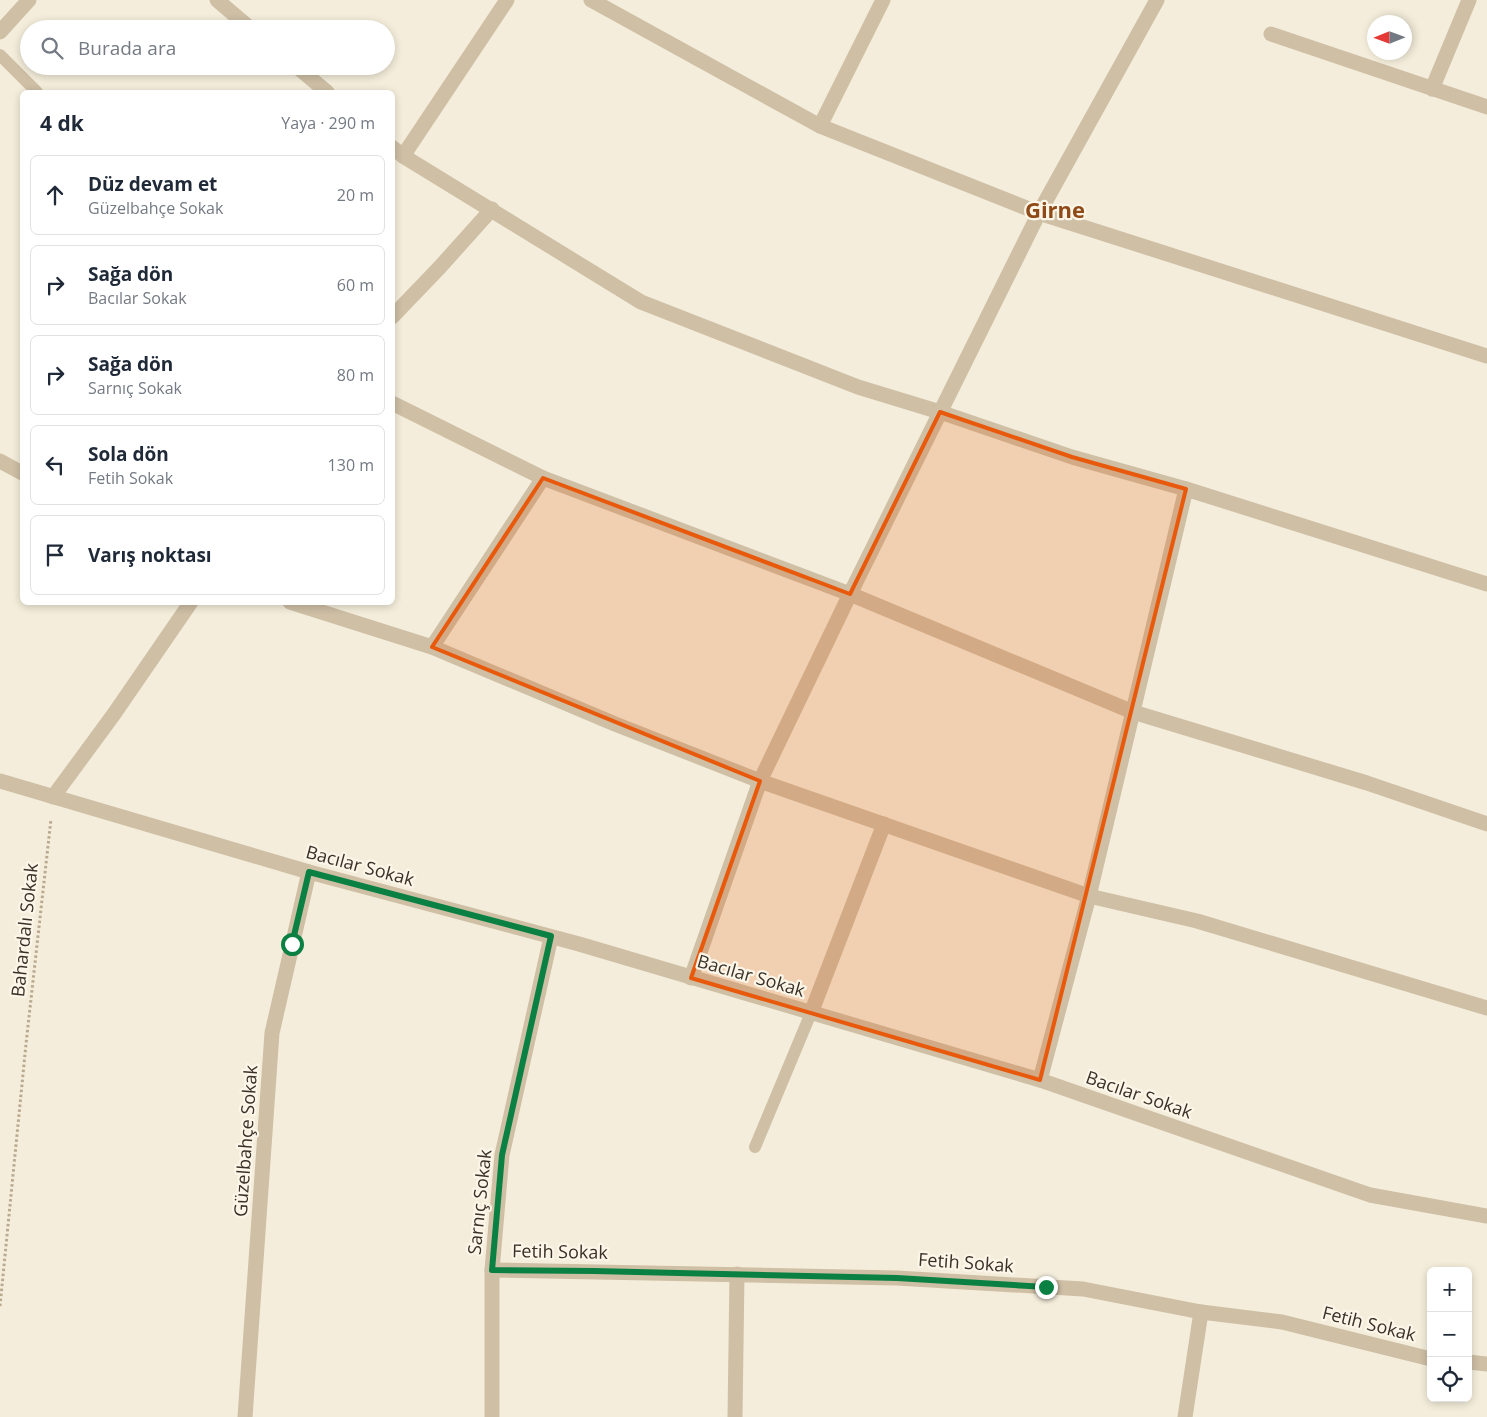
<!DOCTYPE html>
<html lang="tr">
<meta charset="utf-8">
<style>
:root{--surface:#fff;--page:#f2f2f3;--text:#1f2937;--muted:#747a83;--line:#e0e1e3}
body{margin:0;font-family:"Open Sans",sans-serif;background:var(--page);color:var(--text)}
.controls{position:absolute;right:15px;bottom:15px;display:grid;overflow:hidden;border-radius:8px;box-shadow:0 2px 8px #0003}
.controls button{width:45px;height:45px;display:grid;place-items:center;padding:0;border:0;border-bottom:1px solid var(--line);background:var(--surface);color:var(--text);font:25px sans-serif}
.compass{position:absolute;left:1367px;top:15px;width:45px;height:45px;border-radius:50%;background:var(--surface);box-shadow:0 2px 8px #0003;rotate:269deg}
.stop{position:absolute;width:15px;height:15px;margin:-11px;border:4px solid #0b8043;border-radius:50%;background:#fff}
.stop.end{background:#0b8043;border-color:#fff;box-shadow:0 1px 5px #0008}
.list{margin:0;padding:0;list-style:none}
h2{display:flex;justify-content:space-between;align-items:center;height:65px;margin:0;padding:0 20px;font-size:21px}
h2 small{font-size:16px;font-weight:400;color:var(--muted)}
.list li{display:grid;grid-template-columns:32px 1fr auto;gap:15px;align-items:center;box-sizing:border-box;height:80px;margin:0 10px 10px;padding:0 10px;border:1px solid var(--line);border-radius:8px}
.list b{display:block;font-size:19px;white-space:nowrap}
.list p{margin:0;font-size:16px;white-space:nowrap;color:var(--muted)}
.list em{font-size:16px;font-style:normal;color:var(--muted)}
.icon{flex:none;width:28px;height:28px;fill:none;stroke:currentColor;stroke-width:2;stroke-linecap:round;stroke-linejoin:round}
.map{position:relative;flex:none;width:1487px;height:1417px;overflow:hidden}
.search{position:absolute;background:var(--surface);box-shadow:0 2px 8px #0003;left:20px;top:20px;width:375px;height:55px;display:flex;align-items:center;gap:12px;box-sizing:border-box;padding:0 18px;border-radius:28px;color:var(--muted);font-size:19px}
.panel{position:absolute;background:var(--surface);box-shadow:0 2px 8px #0003;left:20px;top:90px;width:375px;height:515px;border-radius:8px}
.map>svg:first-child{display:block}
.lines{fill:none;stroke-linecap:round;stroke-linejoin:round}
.path{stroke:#baa98f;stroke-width:3;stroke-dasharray:2.5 2.5;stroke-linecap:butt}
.lane{stroke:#cebfa5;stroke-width:12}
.street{stroke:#cebfa5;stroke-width:15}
.route{stroke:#0b8043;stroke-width:6}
.marked{fill:#e8590c;fill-opacity:0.2;stroke:#e8590c;stroke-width:4;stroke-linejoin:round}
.labels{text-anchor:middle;stroke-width:4.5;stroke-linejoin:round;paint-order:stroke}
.street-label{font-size:18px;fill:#393027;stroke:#fbf6e8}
.district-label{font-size:22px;font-weight:bold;fill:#904a18;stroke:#fbf6e8}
</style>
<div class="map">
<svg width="1487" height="1417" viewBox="0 0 1487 1417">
<rect width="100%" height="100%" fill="#f4eddb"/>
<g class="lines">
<path class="path" d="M0,1306l26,-262 25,-225"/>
<g class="lane">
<path d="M0,55l37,37"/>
<path d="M755,1147l56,-134"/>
</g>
<g class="street">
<path d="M217,0l34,29"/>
<path d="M591,0l229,126 219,87 448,143"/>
<path d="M0,32l29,-32"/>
<path d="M1271,34l216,73"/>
<path d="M296,66l31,26"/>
<path d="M1432,89l37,-89"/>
<path d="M820,126l63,-126"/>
<path d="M392,147l11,9 238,146 217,85 82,25 132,45 114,32 301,95"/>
<path d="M403,156l104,-156"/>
<path d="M392,317l48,-50 52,-58"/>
<path d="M392,403l151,75 307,116 283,118 234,71 120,41"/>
<path d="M0,461l22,12"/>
<path d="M290,602l142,45 183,77 145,57 329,115 108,25 290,87"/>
<path d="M432,647l111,-169"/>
<path d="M0,781l309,91 270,72 461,136 330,115 117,21"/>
<path d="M53,797l61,-83 77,-112"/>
<path d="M691,978l69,-197 90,-187 189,-381 118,-213"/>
<path d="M811,1013l73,-189"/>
<path d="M1040,1080l49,-184 97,-407"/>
<path d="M492,1270l405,8 186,11 118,23 81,10 149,37"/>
<path d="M1468,1362l19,2"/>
<path d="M245,1417l27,-384 37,-161"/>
<path d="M492,1417v-147l10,-115 49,-218"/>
<path d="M735,1417l2,-143"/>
<path d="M1185,1417l16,-105"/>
</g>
</g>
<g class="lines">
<path class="route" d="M292,944l17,-72 242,64 -49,219 -10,115 102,1 303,7 149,9"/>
</g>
<path class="marked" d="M940,412l132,45 114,32 -146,591 -349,-102 69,-197 -328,-134 111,-169 307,116z"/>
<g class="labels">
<g class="street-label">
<text transform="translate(360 866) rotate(15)" y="6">Bacılar Sokak</text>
<text transform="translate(25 930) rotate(-84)" y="6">Bahardalı Sokak</text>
<text transform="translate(751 976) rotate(16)" y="6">Bacılar Sokak</text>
<text transform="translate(1139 1095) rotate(19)" y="6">Bacılar Sokak</text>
<text transform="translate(246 1141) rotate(-86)" y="6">Güzelbahçe Sokak</text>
<text transform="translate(480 1202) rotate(-84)" y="6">Sarnıç Sokak</text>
<text transform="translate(560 1252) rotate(1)" y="6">Fetih Sokak</text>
<text transform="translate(966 1263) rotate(4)" y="6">Fetih Sokak</text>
<text transform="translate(1369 1324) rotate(14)" y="6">Fetih Sokak</text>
</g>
<g class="district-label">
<text x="1055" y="218">Girne</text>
</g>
</g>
</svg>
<div class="controls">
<button>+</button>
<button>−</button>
<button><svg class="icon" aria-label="locate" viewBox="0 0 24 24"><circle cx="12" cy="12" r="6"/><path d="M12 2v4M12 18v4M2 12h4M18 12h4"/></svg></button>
</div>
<svg class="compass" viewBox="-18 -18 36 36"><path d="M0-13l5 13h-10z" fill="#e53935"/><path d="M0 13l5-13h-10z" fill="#747a83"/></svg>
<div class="stop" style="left:292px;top:944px"></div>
<div class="stop end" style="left:1046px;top:1287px"></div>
<div class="search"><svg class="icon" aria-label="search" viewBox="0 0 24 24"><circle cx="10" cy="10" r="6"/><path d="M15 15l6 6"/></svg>Burada ara</div>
<section class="panel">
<h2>4 dk<small>Yaya · 290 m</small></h2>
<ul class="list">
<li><svg class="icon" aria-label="ahead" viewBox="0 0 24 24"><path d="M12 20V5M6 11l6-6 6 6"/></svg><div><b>Düz devam et</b><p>Güzelbahçe Sokak</p></div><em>20 m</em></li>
<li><svg class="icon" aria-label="right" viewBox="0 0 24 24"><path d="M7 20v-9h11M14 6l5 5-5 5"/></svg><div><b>Sağa dön</b><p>Bacılar Sokak</p></div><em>60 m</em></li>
<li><svg class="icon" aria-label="right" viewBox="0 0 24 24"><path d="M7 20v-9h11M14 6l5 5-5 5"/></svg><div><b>Sağa dön</b><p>Sarnıç Sokak</p></div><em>80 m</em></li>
<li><svg class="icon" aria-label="left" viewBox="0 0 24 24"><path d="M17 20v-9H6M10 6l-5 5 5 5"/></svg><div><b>Sola dön</b><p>Fetih Sokak</p></div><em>130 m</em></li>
<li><svg class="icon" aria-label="arrive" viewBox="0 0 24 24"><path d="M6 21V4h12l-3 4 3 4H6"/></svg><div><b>Varış noktası</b></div></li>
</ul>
</section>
</div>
